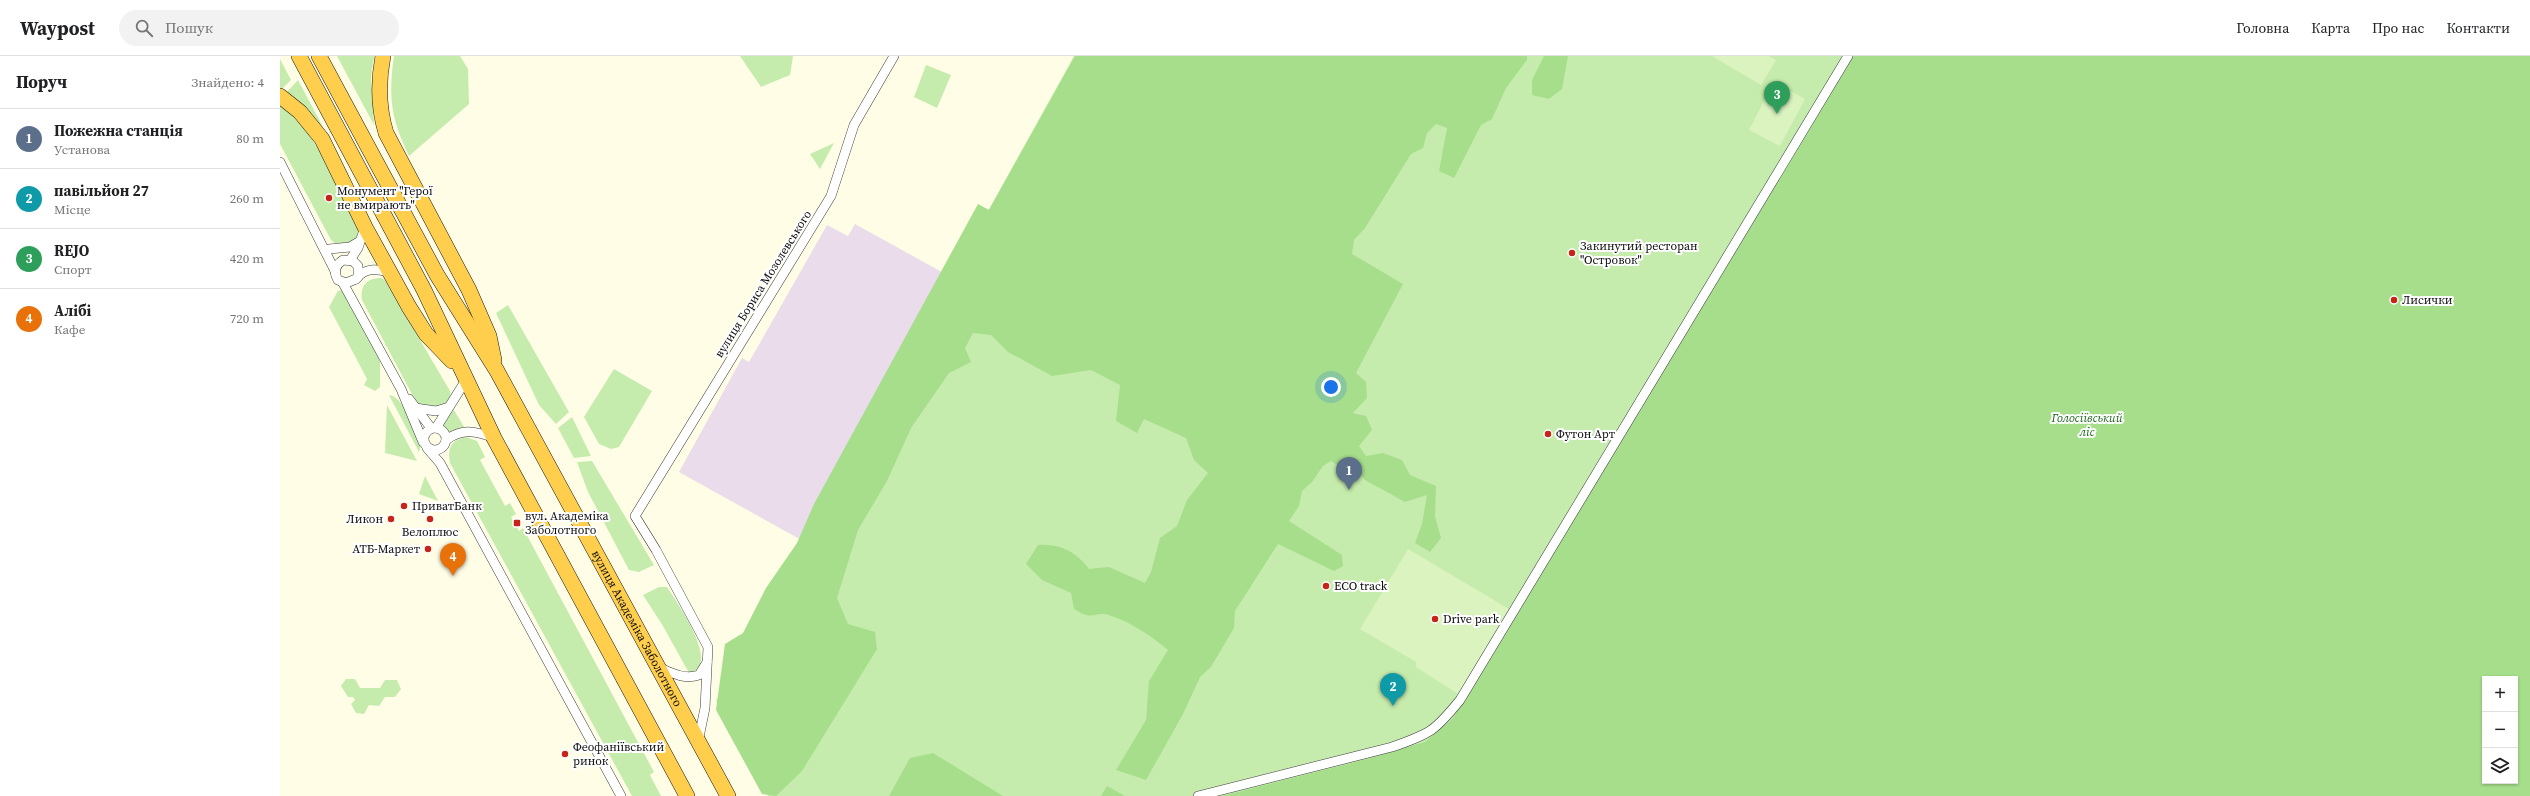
<!DOCTYPE html>
<html lang="uk">
<meta charset="utf-8">
<style>
:root{--surface:#fff;--page:#f2f2f2;--text:#202124;--muted:#757577;--line:#e0e0e0;--accent:#b45309}
body{margin:0;font-family:"Source Serif 4",serif;background:var(--page);color:var(--text)}
.controls{position:absolute;right:12px;bottom:12px;display:grid;overflow:hidden;border-radius:0px;box-shadow:0 1px 3px #0004}
.controls button{width:36px;height:36px;display:grid;place-items:center;padding:0;border:0;border-bottom:1px solid var(--line);background:var(--surface);color:var(--text);font:20px sans-serif}
.you{position:absolute;left:1051px;top:331px;width:14px;height:14px;margin:-10px;border:3px solid #fff;border-radius:50%;background:#1a73e8;box-shadow:0 0 0 6px #1a73e833}
.badge{display:grid;place-items:center;width:26px;height:26px;border-radius:50%;background:var(--accent);color:#fff;font-size:13px;font-weight:700}
.pin{position:absolute;translate:-50% -33px;filter:drop-shadow(0 1px 2px #0008)}
.pin::after{content:'';position:absolute;top:21px;width:14px;height:12px;background:inherit;clip-path:polygon(0 0,100% 0,50% 100%)}
.list{margin:0;padding:0;list-style:none}
h2{display:flex;justify-content:space-between;align-items:center;height:52px;margin:0;padding:0 16px;font-size:17px}
h2 small{font-size:13px;font-weight:400;color:var(--muted)}
.list li{display:grid;grid-template-columns:26px 1fr auto;gap:12px;align-items:center;box-sizing:border-box;height:60px;padding:0 16px;border-top:1px solid var(--line)}
.list b{display:block;font-size:15px;white-space:nowrap}
.list p{margin:0;font-size:13px;white-space:nowrap;color:var(--muted)}
.list em{font-size:13px;font-style:normal;color:var(--muted)}
.icon{flex:none;width:22px;height:22px;fill:none;stroke:currentColor;stroke-width:2;stroke-linecap:round;stroke-linejoin:round}
.map{position:relative;flex:none;width:2250px;height:740px;overflow:hidden}
header{display:flex;align-items:center;gap:24px;box-sizing:border-box;height:56px;padding:0 20px;background:var(--surface);border-bottom:1px solid var(--line)}
header strong{font-size:19px}
nav{display:flex;gap:22px;margin-inline-start:auto;font-size:14px}
.search{width:280px;height:36px;background:var(--page);display:flex;align-items:center;gap:10px;box-sizing:border-box;padding:0 14px;border-radius:22px;color:var(--muted);font-size:15px}
main{display:flex}
aside{flex:1;background:var(--surface)}
.map>svg:first-child{display:block}
.industrial{fill:#eadcea}
.green{fill:#c6ecad;fill-rule:evenodd}
.forest{fill:#a6de8b;fill-rule:evenodd}
.pitch{fill:#daf3bf}
.lines{fill:none;stroke-linecap:round;stroke-linejoin:round}
.minor-casing{stroke:#3d3d3d;stroke-width:10}
.trunk-casing{stroke:#1b1b1b;stroke-width:16}
.minor{stroke:#fff;stroke-width:9}
.trunk{stroke:#ffce4d;stroke-width:15}
.poi-dot{fill:#c52416;stroke:#fff;stroke-width:1.5}
.labels{text-anchor:middle;stroke-width:4;stroke-linejoin:round;paint-order:stroke}
.poi-label{font-size:12px;fill:#0a0a0a;stroke:#fff;text-anchor:start}
.street-label{font-size:12px;fill:#0a0a0a;stroke:#fff}
.park-label{font-size:12px;font-style:italic;fill:#1c6516;stroke:#fff}
</style>
<header>
<strong>Waypost</strong>
<div class="search"><svg class="icon" aria-label="search" viewBox="0 0 24 24"><circle cx="10" cy="10" r="6"/><path d="M15 15l6 6"/></svg>Пошук</div>
<nav><a>Головна</a><a>Карта</a><a>Про нас</a><a>Контакти</a></nav>
</header>
<main>
<aside>
<h2>Поруч<small>Знайдено: 4</small></h2>
<ul class="list">
<li><span class="badge" style="background:#5c6f8a">1</span><div><b>Пожежна станція</b><p>Установа</p></div><em>80 m</em></li>
<li><span class="badge" style="background:#0f9aa8">2</span><div><b>павільйон 27</b><p>Місце</p></div><em>260 m</em></li>
<li><span class="badge" style="background:#2e9e5b">3</span><div><b>REJO</b><p>Спорт</p></div><em>420 m</em></li>
<li><span class="badge" style="background:#e8710a">4</span><div><b>Алібі</b><p>Кафе</p></div><em>720 m</em></li>
</ul>
</aside>
<div class="map">
<svg width="2250" height="740" viewBox="0 0 2250 740">
<rect width="100%" height="100%" fill="#fffde6"/>
<path class="industrial" d="M575,168l94,52 -146,265 -124,-69 63,-114 7,4 78,-137 21,11z"/>
<g class="green">
<path d="M57,0h37l-3,20 3,49z"/>
<path d="M114,0h66l8,13 1,35 -60,52c-18,-37 -21,-59 -15,-100z"/>
<path d="M460,0h53l-3,19 -29,12z"/>
<path d="M794,0h1456v740h-1762l-52,-95zM2205,623h30v102h-30z"/>
<path d="M0,3l11,21 -9,9 -2,-1z"/>
<path d="M646,9l25,10 -14,33 -23,-11z"/>
<path d="M18,24l25,47 -36,-35z"/>
<path d="M0,49l22,20 15,22 42,82 2,4 -10,11h-15l-5,-4 -51,-96z"/>
<path d="M554,87l-14,26 -10,-15z"/>
<path d="M102,222l4,4 64,109c3,9 -5,13 -11,18l-19,-3 -5,-6 -53,-100c-2,-15 5,-22 20,-22z"/>
<path d="M62,234l38,71v26l-5,4 -11,-6 3,-6 -38,-72 9,-16z"/>
<path d="M228,249l61,107 -13,12 -17,-19 -43,-92z"/>
<path d="M334,313l38,22 -33,56 -8,2 -12,-5 -15,-27z"/>
<path d="M109,339c14,1 26,35 33,47l-3,10z"/>
<path d="M107,349l30,56 -32,-8z"/>
<path d="M174,354l10,17 -14,6 -5,-6 -5,-3z"/>
<path d="M292,361l19,39 -17,2 -16,-30z"/>
<path d="M186,381l11,4 8,16 -5,3 25,46 5,-3 6,11 -5,3 8,14 4,-3 131,244 -4,3 11,21h-29l-182,-333c-3,-15 1,-23 16,-26z"/>
<path d="M312,405l62,104 -15,7 -10,-2 -41,-78 -11,-30z"/>
<path d="M145,420l13,25 -19,-7z"/>
<path d="M379,531h8c9,14 56,80 22,86l-26,-47 -20,-31z"/>
<path d="M66,623h9l5,9h20l5,-8h12l4,9 -6,8h-10l-6,9 -10,-1 -5,9 -8,-1 -5,-9 4,-4 -2,-3h-5l-7,-11z"/>
</g>
<g class="forest">
<path d="M795,0h452v4l-21,28 -14,31 -11,6 -27,53 -15,-7 8,-43 -11,-4 -9,9 -4,15 -12,6 -46,74 -11,12 -2,14 51,30 -47,89 10,9 1,16 -14,15 13,3 6,14 -13,16 7,10 17,-3 19,7 8,15 26,11 -1,30 6,22 -11,14 -15,-9 7,-19 5,-29 -22,7 -40,-22 -9,-10h-11l-14,-9 -8,5 -11,16 -10,9 -3,15 -10,15 53,34 1,11 -9,5 -56,-27 -43,67 -1,17 -23,39 -11,10 -17,37 -37,66 -30,-10 30,-50 3,-39 19,-31c-17,-14 -37,-28 -59,-35 -15,-4 -15,7 -35,-6l-3,-16 -29,-13 -16,-16 12,-19c21,-2 39,7 51,24l20,-2 36,16 6,-11 9,-34 17,-12 10,-26 21,-27 -14,-13 -8,-22 -42,-19 -7,14 -21,-12 4,-36 -29,-15 -39,6 -44,-24 -17,-17 -18,-2 -8,15 6,14 -22,11 -38,55 -24,53 -29,49 -21,68 11,26 27,8 2,17 -75,122 -26,25 -14,-2 -46,-84 9,-66 18,-11 23,-45 31,-45 17,-39 164,-300 11,6z"/>
<path d="M1264,0h24l-6,33 -13,10 -17,-4v-15z"/>
<path d="M1572,0h678v740h-1308l141,-36 62,-18 28,-24zM2205,623h30v102h-30z"/>
<path d="M653,697l70,43h-114l21,-38z"/>
<path d="M827,730l18,10h-24z"/>
</g>
<g class="pitch">
<path d="M1432,0h57l7,4 -15,25z"/>
<path d="M1494,26l31,17 -25,47 -31,-16z"/>
<path d="M1128,493l101,60 -51,85 -42,-27v-5l-56,-33z"/>
</g>
<g class="lines">
<g class="minor-casing">
<g id="minor">
<path d="M0,106l55,109"/>
<path d="M49,193l21,-2 10,-6"/>
<path d="M70,204l8,-12 7,-21"/>
<path d="M76,223l-10,4 -8,-3c-5,-8 -3,-15 5,-20l10,1 5,5v11"/>
<path d="M76,223c9,-12 21,-10 33,-7"/>
<path d="M63,227l58,106 22,53"/>
<path d="M129,343l22,29"/>
<path d="M135,352l21,3 13,-4"/>
<circle cx="155" cy="383" r="11"/>
<path d="M156,372l30,-48"/>
<path d="M166,384c17,-12 30,-9 48,-2"/>
<path d="M147,392l13,15 181,333"/>
<path d="M378,611c14,6 26,13 41,8l8,-13"/>
<path d="M418,686l7,-34 3,-61 -52,-97 -21,-34 196,-320 23,-71 40,-69"/>
<path d="M918,740l194,-49c38,-13 43,-16 68,-47l388,-644"/>
</g>
</g>
<g class="trunk-casing">
<g id="trunk">
<path d="M19,0l125,234 70,148 193,358"/>
<path id="s1" d="M39,0l118,219 60,96 231,425"/>
<path d="M103,0c-5,26 -5,51 3,77l83,157 20,46 5,24"/>
<path d="M0,40l20,16 22,27 43,88 44,80 17,27 26,27"/>
</g>
</g>
<use href="#minor" class="minor"/>
<use href="#trunk" class="trunk"/>
</g>
<g class="poi-dot">
<circle cx="49" cy="142" r="4"/>
<circle cx="1292" cy="197" r="4"/>
<circle cx="2114" cy="244" r="4"/>
<circle cx="1268" cy="378" r="4"/>
<circle cx="124" cy="450" r="4"/>
<circle cx="111" cy="463" r="4"/>
<circle cx="150" cy="463" r="4"/>
<rect x="233" y="463" width="8" height="8" rx="2"/>
<circle cx="148" cy="493" r="4"/>
<circle cx="1046" cy="530" r="4"/>
<circle cx="1155" cy="563" r="4"/>
<circle cx="285" cy="698" r="4"/>
</g>
<g class="labels">
<g class="poi-label">
<text x="57" y="139">Монумент "Герої<tspan x="57" dy="14">не вмирають"</tspan></text>
<text x="1300" y="194">Закинутий ресторан<tspan x="1300" dy="14">"Островок"</tspan></text>
<text x="2122" y="248">Лисички</text>
<text x="1276" y="382">Футон Арт</text>
<text x="132" y="454">ПриватБанк</text>
<text x="245" y="464">вул. Академіка<tspan x="245" dy="14">Заболотного</tspan></text>
<text x="103" y="467" text-anchor="end">Ликон</text>
<text x="150" y="480" text-anchor="middle">Велоплюс</text>
<text x="140" y="497" text-anchor="end">АТБ-Маркет</text>
<text x="1054" y="534">ECO track</text>
<text x="1163" y="567">Drive park</text>
<text x="293" y="695">Феофаніївський<tspan x="293" dy="14">ринок</tspan></text>
</g>
<g class="street-label">
<text transform="translate(483 228) rotate(-58)" y="4">вулиця Бориса Мозолевського</text>
<text dy="4" stroke="none"><textPath href="#s1" startOffset="655">вулиця Академіка Заболотного</textPath></text>
</g>
<g class="park-label">
<text x="1807" y="366">Голосіївський<tspan x="1807" dy="14">ліс</tspan></text>
</g>
</g>
</svg>
<div class="controls">
<button>+</button>
<button>−</button>
<button><svg class="icon" aria-label="layers" viewBox="0 0 24 24"><path d="M12 4l9 5-9 5-9-5zM3 14l9 5 9-5"/></svg></button>
</div>
<div class="you"></div>
<div class="pin badge" style="left:1069px;top:434px;background:#5c6f8a">1</div>
<div class="pin badge" style="left:1113px;top:650px;background:#0f9aa8">2</div>
<div class="pin badge" style="left:1497px;top:58px;background:#2e9e5b">3</div>
<div class="pin badge" style="left:173px;top:520px;background:#e8710a">4</div>
</div>
</main>
